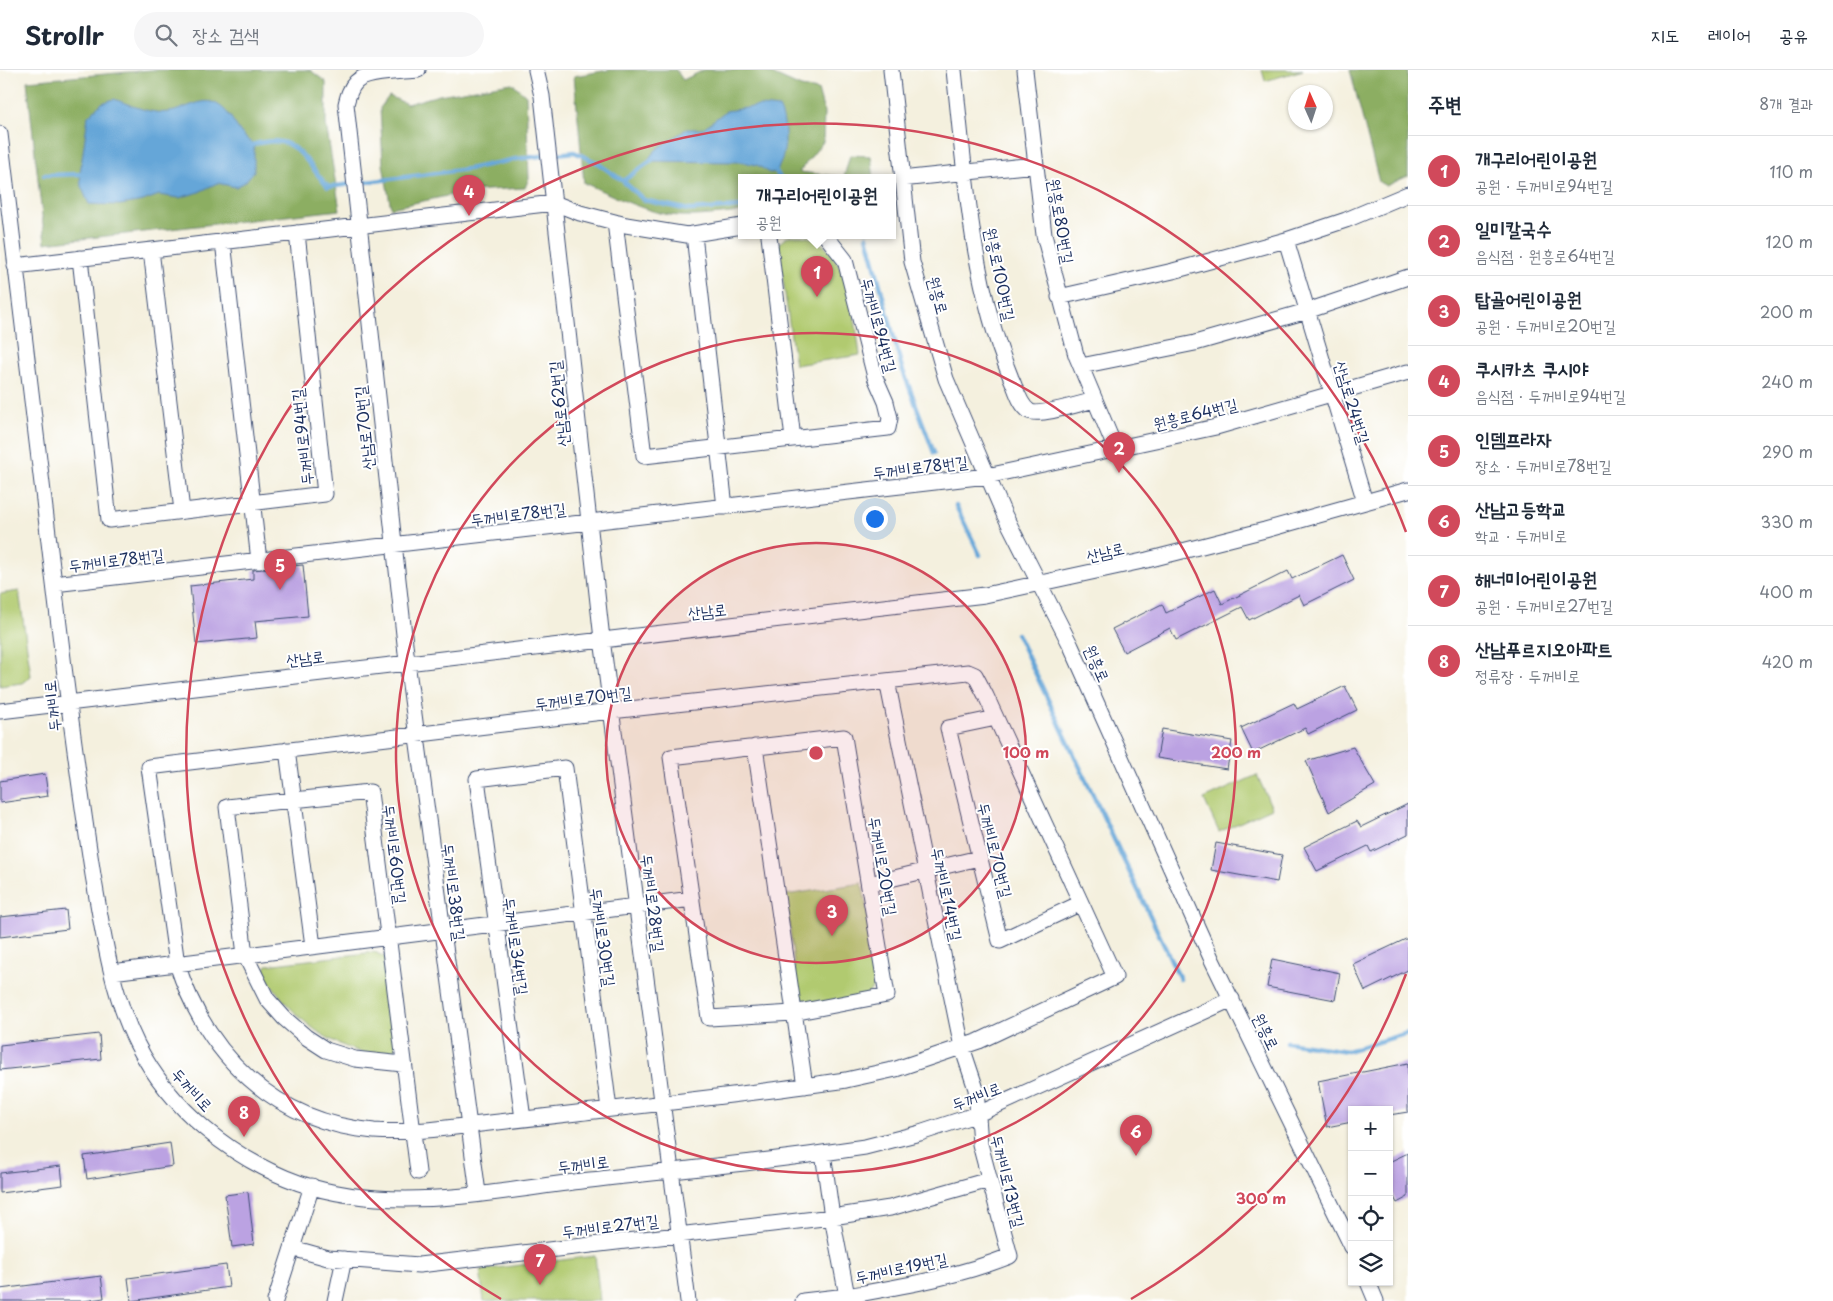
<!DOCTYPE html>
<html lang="ko">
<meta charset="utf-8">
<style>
body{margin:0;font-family:"Playpen Sans","Poor Story",sans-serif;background:#f6f6f7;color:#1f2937}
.controls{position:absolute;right:15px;bottom:15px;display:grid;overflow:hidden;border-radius:0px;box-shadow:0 1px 4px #0004}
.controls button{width:45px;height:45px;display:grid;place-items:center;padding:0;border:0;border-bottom:1px solid #e0e1e3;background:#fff;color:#1f2937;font:25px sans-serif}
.compass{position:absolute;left:1288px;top:15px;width:45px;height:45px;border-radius:50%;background:#fff;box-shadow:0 1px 4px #0004;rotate:357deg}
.you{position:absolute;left:874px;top:448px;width:18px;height:18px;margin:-12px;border:4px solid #fff;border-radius:50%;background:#1a73e8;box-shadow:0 0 0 8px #1a73e833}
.badge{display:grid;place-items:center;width:32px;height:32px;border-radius:50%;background:#d1495b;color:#fff;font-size:16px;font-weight:700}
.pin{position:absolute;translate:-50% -41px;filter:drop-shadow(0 1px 2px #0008)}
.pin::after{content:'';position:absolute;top:26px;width:18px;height:15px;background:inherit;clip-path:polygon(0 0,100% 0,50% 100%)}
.popup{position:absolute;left:738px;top:104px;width:158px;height:65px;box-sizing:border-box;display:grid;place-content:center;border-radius:0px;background:#fff;filter:drop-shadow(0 1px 4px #0005);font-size:16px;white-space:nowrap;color:#747a83}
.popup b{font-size:19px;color:#1f2937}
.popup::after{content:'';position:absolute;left:50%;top:100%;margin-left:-10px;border:10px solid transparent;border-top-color:#fff}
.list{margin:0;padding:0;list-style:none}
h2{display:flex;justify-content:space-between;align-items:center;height:65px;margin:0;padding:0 20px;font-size:21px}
h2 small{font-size:16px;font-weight:400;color:#747a83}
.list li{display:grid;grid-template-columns:32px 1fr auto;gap:15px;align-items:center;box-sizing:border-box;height:70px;padding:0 20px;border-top:1px solid #e0e1e3}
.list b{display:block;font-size:19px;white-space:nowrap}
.list p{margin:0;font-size:16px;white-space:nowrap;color:#747a83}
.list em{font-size:16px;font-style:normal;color:#747a83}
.icon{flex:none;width:28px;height:28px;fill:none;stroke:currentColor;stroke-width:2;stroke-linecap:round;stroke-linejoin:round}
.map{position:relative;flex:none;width:1408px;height:1231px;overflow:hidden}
header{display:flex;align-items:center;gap:30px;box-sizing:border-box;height:70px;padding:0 25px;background:#fff;border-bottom:1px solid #e0e1e3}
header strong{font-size:24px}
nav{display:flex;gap:28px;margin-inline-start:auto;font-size:18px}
.search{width:350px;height:45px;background:#f6f6f7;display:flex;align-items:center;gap:12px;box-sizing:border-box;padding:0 18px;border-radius:28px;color:#747a83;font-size:19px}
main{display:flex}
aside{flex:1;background:#fff}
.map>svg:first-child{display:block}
</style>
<header>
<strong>Strollr</strong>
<div class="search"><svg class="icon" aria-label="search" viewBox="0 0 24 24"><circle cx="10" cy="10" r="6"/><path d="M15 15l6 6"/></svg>장소 검색</div>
<nav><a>지도</a><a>레이어</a><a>공유</a></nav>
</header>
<main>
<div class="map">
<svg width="1408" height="1231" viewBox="0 0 1408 1231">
<rect width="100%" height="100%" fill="#fff"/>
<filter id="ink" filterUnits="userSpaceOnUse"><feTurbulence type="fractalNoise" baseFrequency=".02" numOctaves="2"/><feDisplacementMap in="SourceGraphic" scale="10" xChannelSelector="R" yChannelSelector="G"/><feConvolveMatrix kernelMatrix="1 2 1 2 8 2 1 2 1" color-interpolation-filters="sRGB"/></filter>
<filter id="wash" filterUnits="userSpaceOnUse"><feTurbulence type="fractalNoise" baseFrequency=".0096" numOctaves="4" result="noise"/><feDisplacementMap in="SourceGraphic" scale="20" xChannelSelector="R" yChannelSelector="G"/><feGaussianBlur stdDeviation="1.12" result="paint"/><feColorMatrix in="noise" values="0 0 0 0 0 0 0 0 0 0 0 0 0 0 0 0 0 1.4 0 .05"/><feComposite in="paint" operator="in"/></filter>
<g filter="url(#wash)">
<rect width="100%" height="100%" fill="#f4f0de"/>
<path fill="#b1ca6f" stroke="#667c66" d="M1262 0H1303L1265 11Z
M788 166C796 166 806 165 814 169 850 188 855 250 860 285L795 295 778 174Z
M19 521 31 606 22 613 0 616V524Z
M1257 705 1272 738 1219 762 1204 729Z
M862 813 880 908 867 925 809 938 797 920 786 825Z
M375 882 386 888 396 978C385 990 375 986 360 982 316 968 288 941 263 902L267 895Z
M595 1186 600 1231H484L480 1200Z"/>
<path fill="#8cae62" stroke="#546e60" d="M151 0H310L326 12V54L340 140 45 173 27 11Z
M609 0H676L683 10 704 0H763L801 17 818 20 824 42 823 72 799 102 844 107 850 85 871 86 874 108H742V142C717 144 689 149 664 144 636 138 610 124 584 113L574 6Z
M1350 0H1408V106L1386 116 1379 112Z
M512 13 526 25 529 108 525 118 470 121 391 138 383 95 380 38 389 26 407 34 439 25Z"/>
<path fill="#65a6d8" stroke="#406a9b" d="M114 29C131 35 152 45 170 42 184 40 201 27 215 33 235 43 234 63 254 74V101L245 112 236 117 217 113 199 122 179 128 159 125 143 131 120 135 89 134 81 116 80 104 88 46 102 33Z
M760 36 779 38C788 55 787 85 776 102L770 103 757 95 743 92 648 91C654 76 674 70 686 59H702L726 41Z"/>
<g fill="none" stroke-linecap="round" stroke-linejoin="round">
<path stroke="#65a6d8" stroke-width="4.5" d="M249 76C296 60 301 87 328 117L468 99 516 89 574 82 596 92 623 111 644 130 689 140 742 137
M773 96 780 108
M44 105 85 104
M623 111 652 90
M867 166 902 298 934 383
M956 436 980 485
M1017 564 1180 909
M1287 972 1347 981 1408 963"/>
</g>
<g id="blocks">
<path fill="#bba2e2" d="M1342 485 1354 510 1304 535 1299 525 1249 550 1242 537 1176 570 1170 558 1124 582 1112 559 1162 534 1166 543 1215 519 1222 534 1288 501 1292 509Z
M303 495 308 546 255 551 257 568 196 574 190 516 253 509V500Z
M1345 616 1357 640 1308 664 1305 658 1253 683 1241 658 1294 633 1297 639Z
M1162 659 1232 671 1227 699 1157 688Z
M1353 677 1375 715 1329 742 1306 691Z
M45 704 48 726 0 733V711Z
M1408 734V764L1371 782 1368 776 1317 801 1304 777 1357 751 1361 757Z
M1216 773 1282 785 1277 812 1211 800Z
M66 840 68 859 0 867V847Z
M1408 868V900L1365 921 1353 894Z
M1272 889 1340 903 1335 930 1267 917Z
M99 964 101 989 0 1000V975Z
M1408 993V1042L1389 1045V1040H1352V1052L1327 1057 1318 1011Z
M170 1073 173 1096 87 1109 84 1086Z
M1408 1083V1127L1397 1133 1389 1118V1092Z
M61 1096 63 1115 0 1123V1103Z
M248 1122 254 1174 232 1177 225 1125Z
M226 1195 229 1217 131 1231 128 1208Z
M101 1206 104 1228 83 1231H0V1219Z"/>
</g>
</g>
<g filter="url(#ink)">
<use href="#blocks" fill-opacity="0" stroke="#3c4c71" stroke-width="1"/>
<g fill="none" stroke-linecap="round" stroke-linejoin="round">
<g stroke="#3c4c71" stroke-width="17">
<path id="minor" d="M418 0C403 2 367 1 356 12 350 18 348 26 346 34L407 592 478 1123
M536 0 542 26 602 569 688 1231
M891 0 912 192 946 309 1004 444 1071 576 1212 890 1352 1177
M954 0C965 103 971 211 1011 308 1016 318 1019 334 1029 341 1038 347 1082 333 1095 330
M1025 0 1044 165 1076 285 1116 380
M0 64C21 242 43 419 64 597 73 667 82 735 93 805 103 862 111 922 137 974 170 1039 232 1089 299 1113 392 1145 495 1121 590 1110 668 1101 746 1094 823 1083L865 1077 920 1063 978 1044 1232 929
M901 109 1035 95
M615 152 644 386 888 358 890 348 886 332 875 307 845 190 826 166
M694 165 725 437
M769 166 793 369
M1286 170 1346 150 1408 124
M223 171 259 491
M151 180 182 441
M80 188 109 450 325 424 297 163
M15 196 554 133 580 143 626 155 687 165 742 156
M1059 227 1173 201 1286 170 1365 432
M1081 296 1195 273 1307 241 1408 207
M54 514 987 406 1216 357 1408 302
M968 602 975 605 986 626 1115 907 979 971 896 999 846 1010C757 1023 666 1033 577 1043 542 1047 507 1051 472 1055 440 1059 406 1063 374 1061 274 1052 207 986 177 894L149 697 611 641Z
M0 641 985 525 1147 490 1265 460 1408 420
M996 648 948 658 1000 871 1081 833
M844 667 887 925 793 943 709 948 671 687Z
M755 677 805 1016
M287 680 313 876
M869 814 979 788
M112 902 692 829
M403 994 355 989 326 980 306 967 284 948 267 929 245 885 227 737 370 722 418 1102
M523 1049 477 709 565 698 609 1039
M823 1083 832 1147 847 1226C903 1216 957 1207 1010 1186L980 1074 976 1019 962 977 887 611
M292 1178 328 1188 419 1195 832 1147 890 1138 989 1110
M1368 1212 1376 1231
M275 1231 312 1116
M335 1231 344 1189
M803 1231 847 1226"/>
</g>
<use href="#minor" stroke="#fff" stroke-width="15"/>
</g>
</g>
<circle cx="816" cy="683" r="210" fill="#d1495b" fill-opacity=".12"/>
<g fill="none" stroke="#d1495b" stroke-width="2.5">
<circle cx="816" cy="683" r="210"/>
<circle cx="816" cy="683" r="420"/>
<path d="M1406 904A630 630 0 0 1 1131 1229M501 1229A630 630 0 1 1 1406 462"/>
</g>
<g text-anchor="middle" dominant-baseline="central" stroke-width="4" stroke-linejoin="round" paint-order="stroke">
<g font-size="16" fill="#1b2f5e" stroke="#fff">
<text transform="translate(1062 151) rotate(80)">원흥로80번길</text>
<text transform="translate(1001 204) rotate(78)">원흥로100번길</text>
<text transform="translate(939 225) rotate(75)">원흥로</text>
<text transform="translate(880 255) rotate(75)">두꺼비로94번길</text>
<text transform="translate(1353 332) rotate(73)">산남로24번길</text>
<text transform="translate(558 334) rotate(-96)">산남로62번길</text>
<text transform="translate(1195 343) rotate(-14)">원흥로64번길</text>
<text transform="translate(363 358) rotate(-96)">산남로70번길</text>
<text transform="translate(301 367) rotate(-96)">두꺼비로94번길</text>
<text transform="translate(920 396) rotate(-7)">두꺼비로78번길</text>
<text transform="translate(518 443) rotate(-7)">두꺼비로78번길</text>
<text transform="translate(1105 481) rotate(-13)">산남로</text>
<text transform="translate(116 489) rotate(-7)">두꺼비로78번길</text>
<text transform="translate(707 540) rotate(-6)">산남로</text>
<text transform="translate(305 587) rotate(-7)">산남로</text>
<text transform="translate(1098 593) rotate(66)">원흥로</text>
<text transform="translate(583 627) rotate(-7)">두꺼비로70번길</text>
<text transform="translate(51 636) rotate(-96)">두꺼비로</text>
<text transform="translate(996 780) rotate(76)">두꺼비로70번길</text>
<text transform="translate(396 784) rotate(83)">두꺼비로60번길</text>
<text transform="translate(884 796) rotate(80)">두꺼비로20번길</text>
<text transform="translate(455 822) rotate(83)">두꺼비로38번길</text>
<text transform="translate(948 824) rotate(78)">두꺼비로14번길</text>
<text transform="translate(654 833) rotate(83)">두꺼비로28번길</text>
<text transform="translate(604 867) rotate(82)">두꺼비로30번길</text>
<text transform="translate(517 876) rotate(82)">두꺼비로34번길</text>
<text transform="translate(1267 961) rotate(64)">원흥로</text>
<text transform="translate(193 1019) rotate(48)">두꺼비로</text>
<text transform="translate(976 1025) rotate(-21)">두꺼비로</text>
<text transform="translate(583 1093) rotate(-7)">두꺼비로</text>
<text transform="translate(1009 1111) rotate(76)">두꺼비로13번길</text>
<text transform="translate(610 1155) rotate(-7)">두꺼비로27번길</text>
<text transform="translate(901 1197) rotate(-12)">두꺼비로19번길</text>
</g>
</g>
<circle cx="816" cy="683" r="8" fill="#d1495b" stroke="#fff" stroke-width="2.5"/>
<g font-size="15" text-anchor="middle" font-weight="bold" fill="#d1495b" stroke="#fff" stroke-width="4" stroke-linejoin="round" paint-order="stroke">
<text x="1026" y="688">100 m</text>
<text x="1236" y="688">200 m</text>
<text x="1261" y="1134">300 m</text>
</g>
</svg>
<div class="controls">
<button>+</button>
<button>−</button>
<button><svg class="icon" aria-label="locate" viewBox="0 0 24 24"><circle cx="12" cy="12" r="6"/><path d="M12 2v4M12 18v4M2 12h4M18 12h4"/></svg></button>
<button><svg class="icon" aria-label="layers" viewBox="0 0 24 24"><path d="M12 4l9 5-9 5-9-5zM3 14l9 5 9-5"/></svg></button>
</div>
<svg class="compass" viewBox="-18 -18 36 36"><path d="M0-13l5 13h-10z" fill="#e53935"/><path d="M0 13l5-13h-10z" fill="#747a83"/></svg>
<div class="you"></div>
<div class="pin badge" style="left:817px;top:227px">1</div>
<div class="popup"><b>개구리어린이공원</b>공원</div>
<div class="pin badge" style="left:1119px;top:403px">2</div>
<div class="pin badge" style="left:832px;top:866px">3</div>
<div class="pin badge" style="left:469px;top:146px">4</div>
<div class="pin badge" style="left:280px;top:520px">5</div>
<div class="pin badge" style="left:1136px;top:1086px">6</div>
<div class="pin badge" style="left:540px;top:1215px">7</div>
<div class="pin badge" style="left:244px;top:1067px">8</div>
</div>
<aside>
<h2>주변<small>8개 결과</small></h2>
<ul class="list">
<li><span class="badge">1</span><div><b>개구리어린이공원</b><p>공원 · 두꺼비로94번길</p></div><em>110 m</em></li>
<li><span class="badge">2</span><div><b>일미칼국수</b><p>음식점 · 원흥로64번길</p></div><em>120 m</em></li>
<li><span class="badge">3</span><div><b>탑골어린이공원</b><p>공원 · 두꺼비로20번길</p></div><em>200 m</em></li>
<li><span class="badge">4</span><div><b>쿠시카츠 쿠시야</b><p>음식점 · 두꺼비로94번길</p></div><em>240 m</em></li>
<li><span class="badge">5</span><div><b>인뎀프라자</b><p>장소 · 두꺼비로78번길</p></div><em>290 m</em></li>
<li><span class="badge">6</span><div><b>산남고등학교</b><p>학교 · 두꺼비로</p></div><em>330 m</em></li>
<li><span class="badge">7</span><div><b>해너미어린이공원</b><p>공원 · 두꺼비로27번길</p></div><em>400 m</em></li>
<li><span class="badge">8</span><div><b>산남푸르지오아파트</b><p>정류장 · 두꺼비로</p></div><em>420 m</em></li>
</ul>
</aside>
</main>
